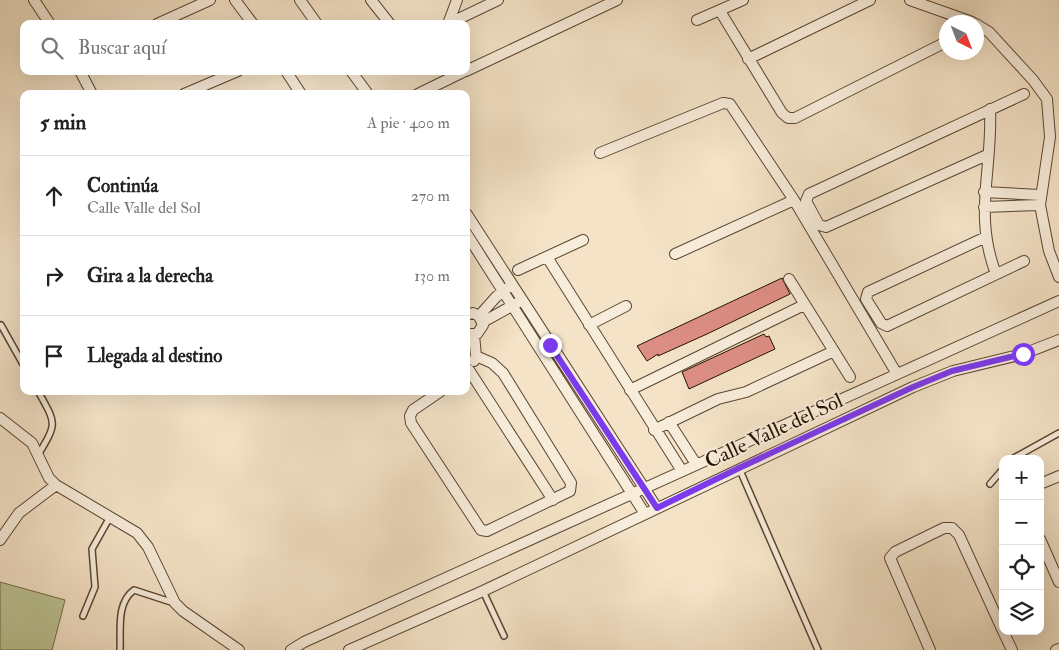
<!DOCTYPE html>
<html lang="es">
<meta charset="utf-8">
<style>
body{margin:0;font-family:"IM FELL Double Pica",serif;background:#f6f6f6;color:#222}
.controls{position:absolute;right:15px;bottom:15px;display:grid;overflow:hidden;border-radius:10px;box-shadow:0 5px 20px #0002}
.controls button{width:45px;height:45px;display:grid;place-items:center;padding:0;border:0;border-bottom:1px solid #e0e0e0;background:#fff;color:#222;font:25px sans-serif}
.compass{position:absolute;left:939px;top:15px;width:45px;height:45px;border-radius:50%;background:#fff;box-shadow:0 5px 20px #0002;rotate:138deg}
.stop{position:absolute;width:15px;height:15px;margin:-11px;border:4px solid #7c3aed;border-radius:50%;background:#fff}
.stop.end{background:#7c3aed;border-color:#fff;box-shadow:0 1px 5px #0008}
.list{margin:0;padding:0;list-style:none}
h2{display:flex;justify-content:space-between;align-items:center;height:65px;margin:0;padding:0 20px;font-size:21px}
h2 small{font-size:16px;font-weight:400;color:#767676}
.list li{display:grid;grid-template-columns:32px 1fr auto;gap:15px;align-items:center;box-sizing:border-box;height:80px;padding:0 20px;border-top:1px solid #e0e0e0}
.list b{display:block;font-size:19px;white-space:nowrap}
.list p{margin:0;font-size:16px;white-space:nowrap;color:#767676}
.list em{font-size:16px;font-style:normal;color:#767676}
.icon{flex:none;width:28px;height:28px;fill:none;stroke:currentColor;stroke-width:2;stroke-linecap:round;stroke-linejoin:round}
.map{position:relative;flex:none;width:1059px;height:650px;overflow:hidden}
.search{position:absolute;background:#fff;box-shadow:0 5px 20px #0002;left:20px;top:20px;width:450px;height:55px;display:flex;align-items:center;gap:12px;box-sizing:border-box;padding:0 18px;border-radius:10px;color:#767676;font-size:19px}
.panel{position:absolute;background:#fff;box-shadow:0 5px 20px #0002;left:20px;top:90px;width:450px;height:305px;border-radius:10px}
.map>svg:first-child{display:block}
</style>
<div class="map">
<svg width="1059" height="650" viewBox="0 0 1059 650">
<rect width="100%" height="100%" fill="#f4e3c7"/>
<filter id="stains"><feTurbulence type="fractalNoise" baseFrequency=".004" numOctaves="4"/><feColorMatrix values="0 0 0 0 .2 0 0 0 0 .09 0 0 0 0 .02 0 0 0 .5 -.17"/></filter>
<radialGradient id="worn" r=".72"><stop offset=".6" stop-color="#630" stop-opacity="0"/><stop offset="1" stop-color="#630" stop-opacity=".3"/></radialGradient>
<path fill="#bcc394" stroke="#716a4a" d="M0 582 65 600 52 650H0Z"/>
<path fill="#dd8e84" stroke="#261000" d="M782 278 790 294 707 334 658 356V354L647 361 637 346Z
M764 334 766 337 769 336 775 349 689 389 682 372Z"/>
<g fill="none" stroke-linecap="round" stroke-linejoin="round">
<g stroke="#5a4532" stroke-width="8">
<path id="service" d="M1 325 24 366
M38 455C58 422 56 424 38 391
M1012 459 1059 433
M739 468 818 650
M990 484 1003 469
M483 591 504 636
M83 616 95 587 92 549 110 517
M120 650C121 630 116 603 134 590L174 603"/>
</g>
<g stroke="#5a4532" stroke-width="12">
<path id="minor" d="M34 0 50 24
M235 0 253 24
M300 0 317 24
M371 0 390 24
M910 0 972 22
M720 11 782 113 788 118H795L946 42
M697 20 743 0
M450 23 498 0
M157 24 210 0
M448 24 457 0
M976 24 989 32 1033 80 1047 99 1050 137 1040 205 1049 251 1059 277
M748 59 870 0
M80 71 92 94
M286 71 301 94
M351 71 368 94
M466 71 617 0
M184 94 238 71
M418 94 465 71
M990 109C993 169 973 214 996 274
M600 153 723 103 730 104 794 200 897 374
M987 155 826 227 819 225 806 201 809 194 1024 94
M984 192 1040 195
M984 207 1040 205
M466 213 657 508
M466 233 645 514
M986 237 868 292 866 299 881 323 887 326 1024 261
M675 254 794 200
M547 257 682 471
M518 270 583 240
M789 279 850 377
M466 315 473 313 479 316 483 325 477 334H466
M479 316 496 297 509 287
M483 322 517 303
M589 325 626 306
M474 361 476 356 474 335
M469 370 553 500
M630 390 804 305
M441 391 413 410 410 416 411 423 481 530 487 531 570 491 571 483 503 373 492 363 476 356
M0 418 32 443 49 478 56 485 137 533 148 547 175 603 183 611 239 650
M669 422 696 464
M654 430 718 399 746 392 834 351
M1040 484 1059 476
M1040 539 1059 582
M0 540 19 513 56 485
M1003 631 1012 650
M291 650 304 642 1059 301
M349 650 483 591 913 387 953 371 1023 354 1059 340
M930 650 890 558 895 552 944 528H952L959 535 1003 631
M1056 650 1059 649"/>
</g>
<use href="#service" stroke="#f8eddb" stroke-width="5"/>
<use href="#minor" stroke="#f8eddb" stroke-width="10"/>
</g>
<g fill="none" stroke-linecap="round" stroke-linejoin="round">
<path stroke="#7c3aed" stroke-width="6" d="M550 345 657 508 739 468 913 387 952 371 1023 354"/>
</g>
<g text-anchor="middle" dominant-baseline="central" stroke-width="4" stroke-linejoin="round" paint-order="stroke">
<g font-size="21" fill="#261000" stroke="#f8eddb">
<text transform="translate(774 431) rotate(-25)">Calle Valle del Sol</text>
</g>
</g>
<rect width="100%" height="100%" filter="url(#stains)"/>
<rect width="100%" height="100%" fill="url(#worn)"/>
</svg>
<div class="controls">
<button>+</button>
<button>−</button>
<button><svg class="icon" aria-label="locate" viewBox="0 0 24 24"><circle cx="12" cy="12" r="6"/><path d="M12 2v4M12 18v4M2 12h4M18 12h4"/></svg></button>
<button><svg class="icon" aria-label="layers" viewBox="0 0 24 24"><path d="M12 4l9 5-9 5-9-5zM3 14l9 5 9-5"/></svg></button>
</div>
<svg class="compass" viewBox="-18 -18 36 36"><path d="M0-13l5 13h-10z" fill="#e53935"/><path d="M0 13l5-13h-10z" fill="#767676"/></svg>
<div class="stop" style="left:1023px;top:354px"></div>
<div class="stop end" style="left:550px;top:345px"></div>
<div class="search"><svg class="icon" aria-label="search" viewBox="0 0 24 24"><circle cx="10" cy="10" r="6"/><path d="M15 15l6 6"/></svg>Buscar aquí</div>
<section class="panel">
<h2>5 min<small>A pie · 400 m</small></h2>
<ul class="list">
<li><svg class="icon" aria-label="ahead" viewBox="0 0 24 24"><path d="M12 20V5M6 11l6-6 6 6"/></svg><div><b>Continúa</b><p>Calle Valle del Sol</p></div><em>270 m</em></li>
<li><svg class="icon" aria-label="right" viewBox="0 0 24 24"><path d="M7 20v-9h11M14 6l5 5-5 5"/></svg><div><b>Gira a la derecha</b></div><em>130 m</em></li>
<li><svg class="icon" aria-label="arrive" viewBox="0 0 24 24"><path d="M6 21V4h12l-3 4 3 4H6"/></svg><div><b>Llegada al destino</b></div></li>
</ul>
</section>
</div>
